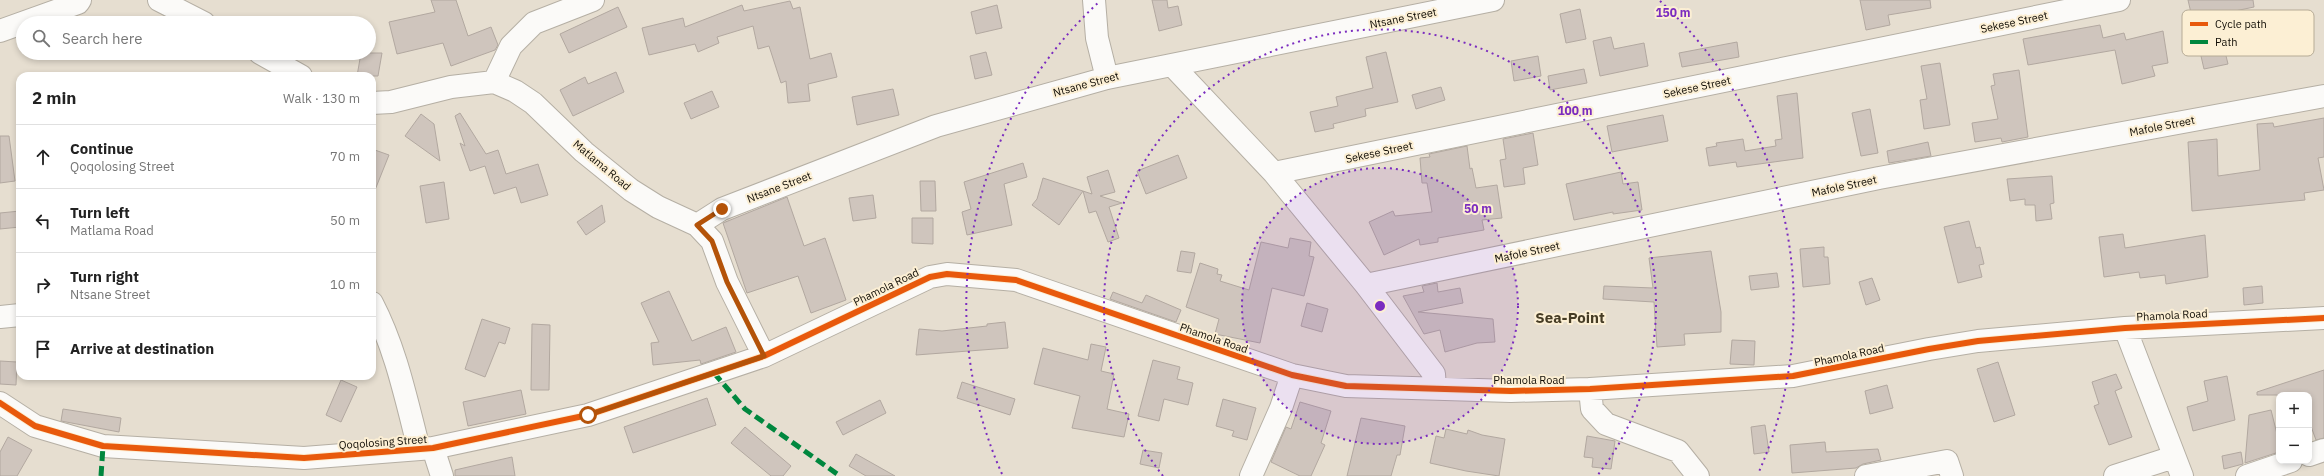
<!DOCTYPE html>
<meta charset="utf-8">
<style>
body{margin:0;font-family:"IBM Plex Sans",sans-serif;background:#f2f2f2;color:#222}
.controls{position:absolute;right:12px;bottom:12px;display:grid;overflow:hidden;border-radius:8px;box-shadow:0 2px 6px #0003}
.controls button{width:36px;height:36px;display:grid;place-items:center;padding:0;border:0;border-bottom:1px solid #e0e0e0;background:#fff;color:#222;font:20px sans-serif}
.stop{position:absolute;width:12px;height:12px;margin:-9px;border:3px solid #b45309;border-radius:50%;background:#fff}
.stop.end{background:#b45309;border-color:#fff;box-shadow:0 1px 4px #0008}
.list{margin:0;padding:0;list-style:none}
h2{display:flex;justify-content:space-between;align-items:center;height:52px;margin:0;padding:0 16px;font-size:17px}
h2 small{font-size:13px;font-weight:400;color:#767676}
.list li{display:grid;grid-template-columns:26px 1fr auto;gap:12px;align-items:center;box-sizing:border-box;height:64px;padding:0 16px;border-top:1px solid #e0e0e0}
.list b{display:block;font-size:15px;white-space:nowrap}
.list p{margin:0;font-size:13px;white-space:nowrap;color:#767676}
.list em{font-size:13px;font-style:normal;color:#767676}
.icon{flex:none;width:22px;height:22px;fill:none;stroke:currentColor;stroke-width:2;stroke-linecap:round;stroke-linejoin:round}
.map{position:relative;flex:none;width:2324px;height:476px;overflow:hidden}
.search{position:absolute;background:#fff;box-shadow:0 2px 6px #0003;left:16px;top:16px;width:360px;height:44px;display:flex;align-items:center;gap:10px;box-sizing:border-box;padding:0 14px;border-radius:22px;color:#767676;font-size:15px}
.panel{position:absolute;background:#fff;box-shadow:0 2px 6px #0003;left:16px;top:72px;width:360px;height:308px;border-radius:12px}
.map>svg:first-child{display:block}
</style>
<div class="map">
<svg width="2324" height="476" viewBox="0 0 2324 476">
<rect width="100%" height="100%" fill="#e6ded0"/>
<path fill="#cfc5bd" stroke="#b2a8a0" d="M431 0H456L468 36 491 27 498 45 495 50 451 66 443 43 397 54 389 22 435 12Z
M1152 0H1167L1168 8 1178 6 1182 25 1159 31Z
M1860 0H1930L1931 8 1888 15 1890 25 1866 30Z
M2188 0H2253L2254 7 2216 15 2228 64 2204 69Z
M790 1 793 9 800 7 810 59 831 53 837 77 808 84 810 101 788 103 786 81 781 83 769 46 758 49 753 26 717 37 719 43 698 52 695 44 649 55 642 28 683 18 685 27 742 5 744 11Z
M997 5 1002 28 976 34 971 12Z
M618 7 627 27 569 53 560 34Z
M1580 9 1586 39 1566 43 1560 14Z
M2100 25 2103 38 2124 33 2126 40 2163 31 2168 63 2152 66 2155 76 2122 84 2115 50 2028 65 2023 39Z
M1611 37 1614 49 1644 43 1648 66 1600 76 1593 41Z
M1737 42 1739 57 1682 67 1679 53Z
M986 52 992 75 975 79 970 56Z
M1386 52 1398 102 1365 109 1366 116 1333 124 1334 128 1315 132 1310 112 1338 106 1336 97 1373 88 1366 57Z
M361 53H382L378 76H357Z
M1538 56 1541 76 1514 81 1511 61Z
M1940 63 1950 125 1924 129 1920 100 1927 99 1921 66Z
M1584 69 1587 83 1550 90 1548 76Z
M2019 70 2028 137 2002 142 2001 138 1975 142 1972 123 1998 119 1991 86 1995 85 1993 74Z
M616 72 624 92 573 116 560 90 585 77 588 84Z
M1441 87 1445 100 1416 109 1412 95Z
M893 89 899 115 857 125 852 97Z
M712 91 719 107 691 119 684 103Z
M1797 93 1803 158 1737 167 1736 162 1709 166 1706 148 1717 146 1716 143 1743 139 1745 151 1776 146 1775 140 1782 139 1777 96Z
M1870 109 1878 153 1861 156 1852 113Z
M460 113 486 154 498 150 506 174 538 164 548 195 521 203 516 187 494 194 485 166 470 171 460 143 465 146 455 116Z
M421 114 434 124 440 161 405 136Z
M1663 115 1668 141 1612 152 1607 126Z
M2324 118V157L2318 158 2324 190 2304 193 2305 200 2192 211 2188 142 2217 139 2218 176 2260 170 2257 124 2273 123 2274 127Z
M1533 133 1538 165 1523 168 1525 184 1504 187 1500 160 1506 159 1503 139Z
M0 136H9L15 181 0 183Z
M1928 142 1931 156 1889 163 1887 151Z
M1467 146 1470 169 1472 168 1476 188 1497 185 1502 218 1482 220 1484 230 1438 238V242L1420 245 1419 239 1384 255 1369 222 1393 211 1395 216 1432 212 1427 183H1422L1420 158 1430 157 1429 154Z
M372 149 389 155 373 195H372Z
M1178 155 1187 178 1146 194 1137 171Z
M1023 163 1027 177 1004 184 1012 225 967 235 962 212 971 209 964 182Z
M1108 170 1115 192 1100 196 1122 203 1109 207 1119 238 1108 242 1096 211 1089 213 1083 191 1059 225 1032 205 1037 199 1043 178 1092 194 1087 177Z
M1621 172 1623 184 1638 182 1642 210 1613 214V212L1574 220 1566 184Z
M2052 176 2054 203 2050 204 2052 219 2036 221 2035 205H2025V199L2010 201 2007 179Z
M920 181H935L936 211H921Z
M444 182 449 219 426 223 420 186Z
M873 195 876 218 853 221 849 198Z
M787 197 804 246 825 238 846 300 811 313 798 276 747 293 723 223Z
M602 205 605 222 586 235 577 222Z
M20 211V227L0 229V213Z
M912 218H933V244L912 243Z
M1969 221 1976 248 1980 247 1984 264 1979 265 1982 277 1958 283 1944 227Z
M2123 234 2125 248 2205 235 2208 277 2166 284 2165 275 2140 278 2139 272 2104 277 2099 237Z
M1290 238 1311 242 1309 256 1314 257 1304 296 1272 288 1260 343 1215 334 1219 319 1186 307 1200 263 1218 269 1217 274 1222 275 1220 281 1249 290 1261 242 1288 248Z
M1824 247V257H1828L1830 284 1803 287 1800 249Z
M1181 251 1195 253 1191 273 1177 271Z
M1711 251 1721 312V332L1684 334 1685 345 1657 347 1654 302 1603 299 1604 286 1653 288 1649 258Z
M1777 273 1779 287 1751 290 1749 276Z
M1872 278 1880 300 1866 305 1859 282Z
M1437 283 1438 292 1460 288 1463 303 1418 312 1493 319 1495 342 1477 343 1445 352 1440 330 1424 334 1403 296 1424 292 1422 286Z
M2262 286 2263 303 2244 305 2243 288Z
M669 291 692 341 726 327 736 352 701 364 700 360 653 365 651 343 659 342 641 303Z
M1113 292 1142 303 1146 295 1181 310 1176 322 1110 299Z
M1307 303 1328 309 1322 332 1301 326Z
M482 319 510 328 505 344 499 342 485 377 465 369Z
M1005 322 1008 348 916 355 919 329 942 331 987 326V324Z
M532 324 550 325 549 390H531Z
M1732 340 1755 341 1754 365 1730 364Z
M1091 344 1106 347 1101 371 1114 374 1107 409 1129 414 1124 437 1072 428 1080 396 1034 384 1043 348 1088 360Z
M1153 360 1180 367 1177 379 1193 383 1188 405 1164 399 1159 421 1138 416Z
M0 361 17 362 16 385 0 384Z
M1998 362 2015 415 1994 422 1977 369Z
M2324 370V438L2316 440 2309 421V395H2257V392Z
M2116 374 2122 388 2115 391 2132 437 2109 445 2094 406 2099 404 2092 382Z
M2227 376 2235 420 2193 431 2187 407 2208 401 2204 381Z
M341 380 357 387 341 422 326 415Z
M962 382 1015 399 1010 415 957 398Z
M1887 385 1893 408 1870 414 1865 391Z
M521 390 526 414 468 426 463 402Z
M707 398 716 425 633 453 624 427Z
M1223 399 1256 408 1247 440 1232 436 1234 431 1216 426Z
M880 400 886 413 843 435 836 422Z
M1300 402 1331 411 1321 443 1325 445 1311 476H1300L1271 462 1286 427 1291 429Z
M63 409 121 418 119 432 61 421Z
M2271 410 2279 442V452L2245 463 2249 415Z
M1361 418 1405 426 1400 455H1397L1391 476H1347Z
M1765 425 1769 452 1754 454 1751 427Z
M745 427 791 466 783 476H771L731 443Z
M1446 429 1467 434 1468 430 1482 435 1505 439 1499 476 1466 471 1430 463 1436 436 1444 438Z
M1587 436 1615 441 1611 469 1592 467 1593 458 1584 457Z
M8 437 32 450 17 476H0V452Z
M1825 442 1826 452 1878 449 1881 460 1863 464 1856 468 1792 473 1790 445Z
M1143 450 1162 453 1159 468 1140 464Z
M2241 452 2243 464 2224 469 2222 456Z
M856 454 895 476H866L849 466Z
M512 457 515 476H455V470Z"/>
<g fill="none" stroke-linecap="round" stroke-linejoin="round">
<g stroke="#b5afa4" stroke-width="24">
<path id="minor" d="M159 0 204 23
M1094 0 1097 38 1107 78
M0 31 78 3 80 0
M260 53 301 76
M1172 65 1274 173 1366 285 1434 374 1435 388
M494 82 511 46 534 23 593 0
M372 103 391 102 451 87 494 82 515 91 533 103 584 152 631 190 658 207 697 225 712 241 727 282 764 356
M1274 173 2119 0
M697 225 722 209 936 126 1107 78 1493 0
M1366 285 1879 178 2324 96
M372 303C396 349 406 399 419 449
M0 317 20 315
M2125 328 2182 476
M1590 389 1592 409 1606 424 1678 451 1698 476
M0 403 35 426 103 446 304 458 433 448 588 415 764 356 930 277 947 274 1016 280 1292 375 1346 386 1511 391 1590 389 1793 376 1929 349 1978 341 2125 328 2324 318
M433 448 442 476
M2309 455 2324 450
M1251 476 1281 408 1292 375
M1866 476 1947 461 1952 476
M2115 476 2174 457
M2247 476 2291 461"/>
</g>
<use href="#minor" stroke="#fbfaf8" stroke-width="22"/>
<path stroke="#00873e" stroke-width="5" stroke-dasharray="10 5" stroke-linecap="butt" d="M714 373 745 409 840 476
M101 476 103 446"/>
<g stroke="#fcefd4" stroke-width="8">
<path id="cycleway" d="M0 403 35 426 103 446 304 458 433 448 588 415 764 356 930 277 947 274 1016 280 1292 375 1346 386 1511 391 1590 389 1793 376 1929 349 1978 341 2125 328 2324 318"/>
</g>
<use href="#cycleway" stroke="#e8590c" stroke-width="6"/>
</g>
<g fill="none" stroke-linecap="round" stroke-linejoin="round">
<path stroke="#b45309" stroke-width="5" d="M588 415 764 356 727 282 712 241 697 225 722 209"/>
</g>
<circle cx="1380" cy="306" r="138" fill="#7b2cbf" fill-opacity=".12"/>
<g fill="none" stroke="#7b2cbf" stroke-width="2" stroke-dasharray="2 4">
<circle cx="1380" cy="306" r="138"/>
<path d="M1163 476A276 276 0 1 1 1597 476"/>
<path d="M1002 474A414 414 0 0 1 1100 1M1660 1A414 414 0 0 1 1758 474"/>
</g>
<g text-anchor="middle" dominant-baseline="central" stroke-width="4" stroke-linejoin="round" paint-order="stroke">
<g font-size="11" fill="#110d05" stroke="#fcefd4">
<text transform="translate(1403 18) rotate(-11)">Ntsane Street</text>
<text transform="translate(2014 22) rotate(-12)">Sekese Street</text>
<text transform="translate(1086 84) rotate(-15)">Ntsane Street</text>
<text transform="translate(1697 87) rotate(-12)">Sekese Street</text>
<text transform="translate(2162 126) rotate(-11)">Mafole Street</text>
<text transform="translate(1379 152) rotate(-12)">Sekese Street</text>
<text transform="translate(602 165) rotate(40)">Matlama Road</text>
<text transform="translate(1844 186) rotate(-12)">Mafole Street</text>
<text transform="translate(779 187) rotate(-21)">Ntsane Street</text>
<text transform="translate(1527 252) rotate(-12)">Mafole Street</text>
<text transform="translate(886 287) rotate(-26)">Phamola Road</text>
<text transform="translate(2172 315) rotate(-3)">Phamola Road</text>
<text transform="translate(1214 338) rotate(19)">Phamola Road</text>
<text transform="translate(1849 355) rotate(-12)">Phamola Road</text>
<text x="1529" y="380">Phamola Road</text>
<text transform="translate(383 442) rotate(-4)">Qoqolosing Street</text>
</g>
<g font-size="15" font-weight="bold" fill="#463c25" stroke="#fcefd4">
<text x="1570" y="317">Sea-Point</text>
</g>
</g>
<rect x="2182" y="10" width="132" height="46" rx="6" fill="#fcefd4" stroke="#b6ab96" stroke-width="1"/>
<rect x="2190" y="22" width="18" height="4" fill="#e8590c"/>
<rect x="2190" y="40" width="18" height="4" fill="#00873e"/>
<g font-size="11" fill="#110d05">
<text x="2215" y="28">Cycle path</text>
<text x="2215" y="46">Path</text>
</g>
<circle cx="1380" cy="306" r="6" fill="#7b2cbf" stroke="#fcefd4" stroke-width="2"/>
<g font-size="12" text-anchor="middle" font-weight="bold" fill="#7b2cbf" stroke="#fcefd4" stroke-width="4" stroke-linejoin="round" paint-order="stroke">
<text x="1673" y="17">150 m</text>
<text x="1575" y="115">100 m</text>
<text x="1478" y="213">50 m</text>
</g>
</svg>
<div class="controls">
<button>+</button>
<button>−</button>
</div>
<div class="stop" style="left:588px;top:415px"></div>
<div class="stop end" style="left:722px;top:209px"></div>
<div class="search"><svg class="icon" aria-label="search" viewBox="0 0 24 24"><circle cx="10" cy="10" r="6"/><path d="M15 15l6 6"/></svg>Search here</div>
<section class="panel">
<h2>2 min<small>Walk · 130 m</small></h2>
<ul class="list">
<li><svg class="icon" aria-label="ahead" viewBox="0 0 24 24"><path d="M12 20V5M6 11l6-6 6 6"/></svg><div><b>Continue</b><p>Qoqolosing Street</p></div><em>70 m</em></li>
<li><svg class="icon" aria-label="left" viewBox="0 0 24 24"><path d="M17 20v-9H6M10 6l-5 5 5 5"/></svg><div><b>Turn left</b><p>Matlama Road</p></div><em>50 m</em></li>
<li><svg class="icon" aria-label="right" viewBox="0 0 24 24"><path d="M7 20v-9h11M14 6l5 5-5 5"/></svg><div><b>Turn right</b><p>Ntsane Street</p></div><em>10 m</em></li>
<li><svg class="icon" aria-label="arrive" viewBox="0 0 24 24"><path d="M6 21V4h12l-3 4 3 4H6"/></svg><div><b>Arrive at destination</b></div></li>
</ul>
</section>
</div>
